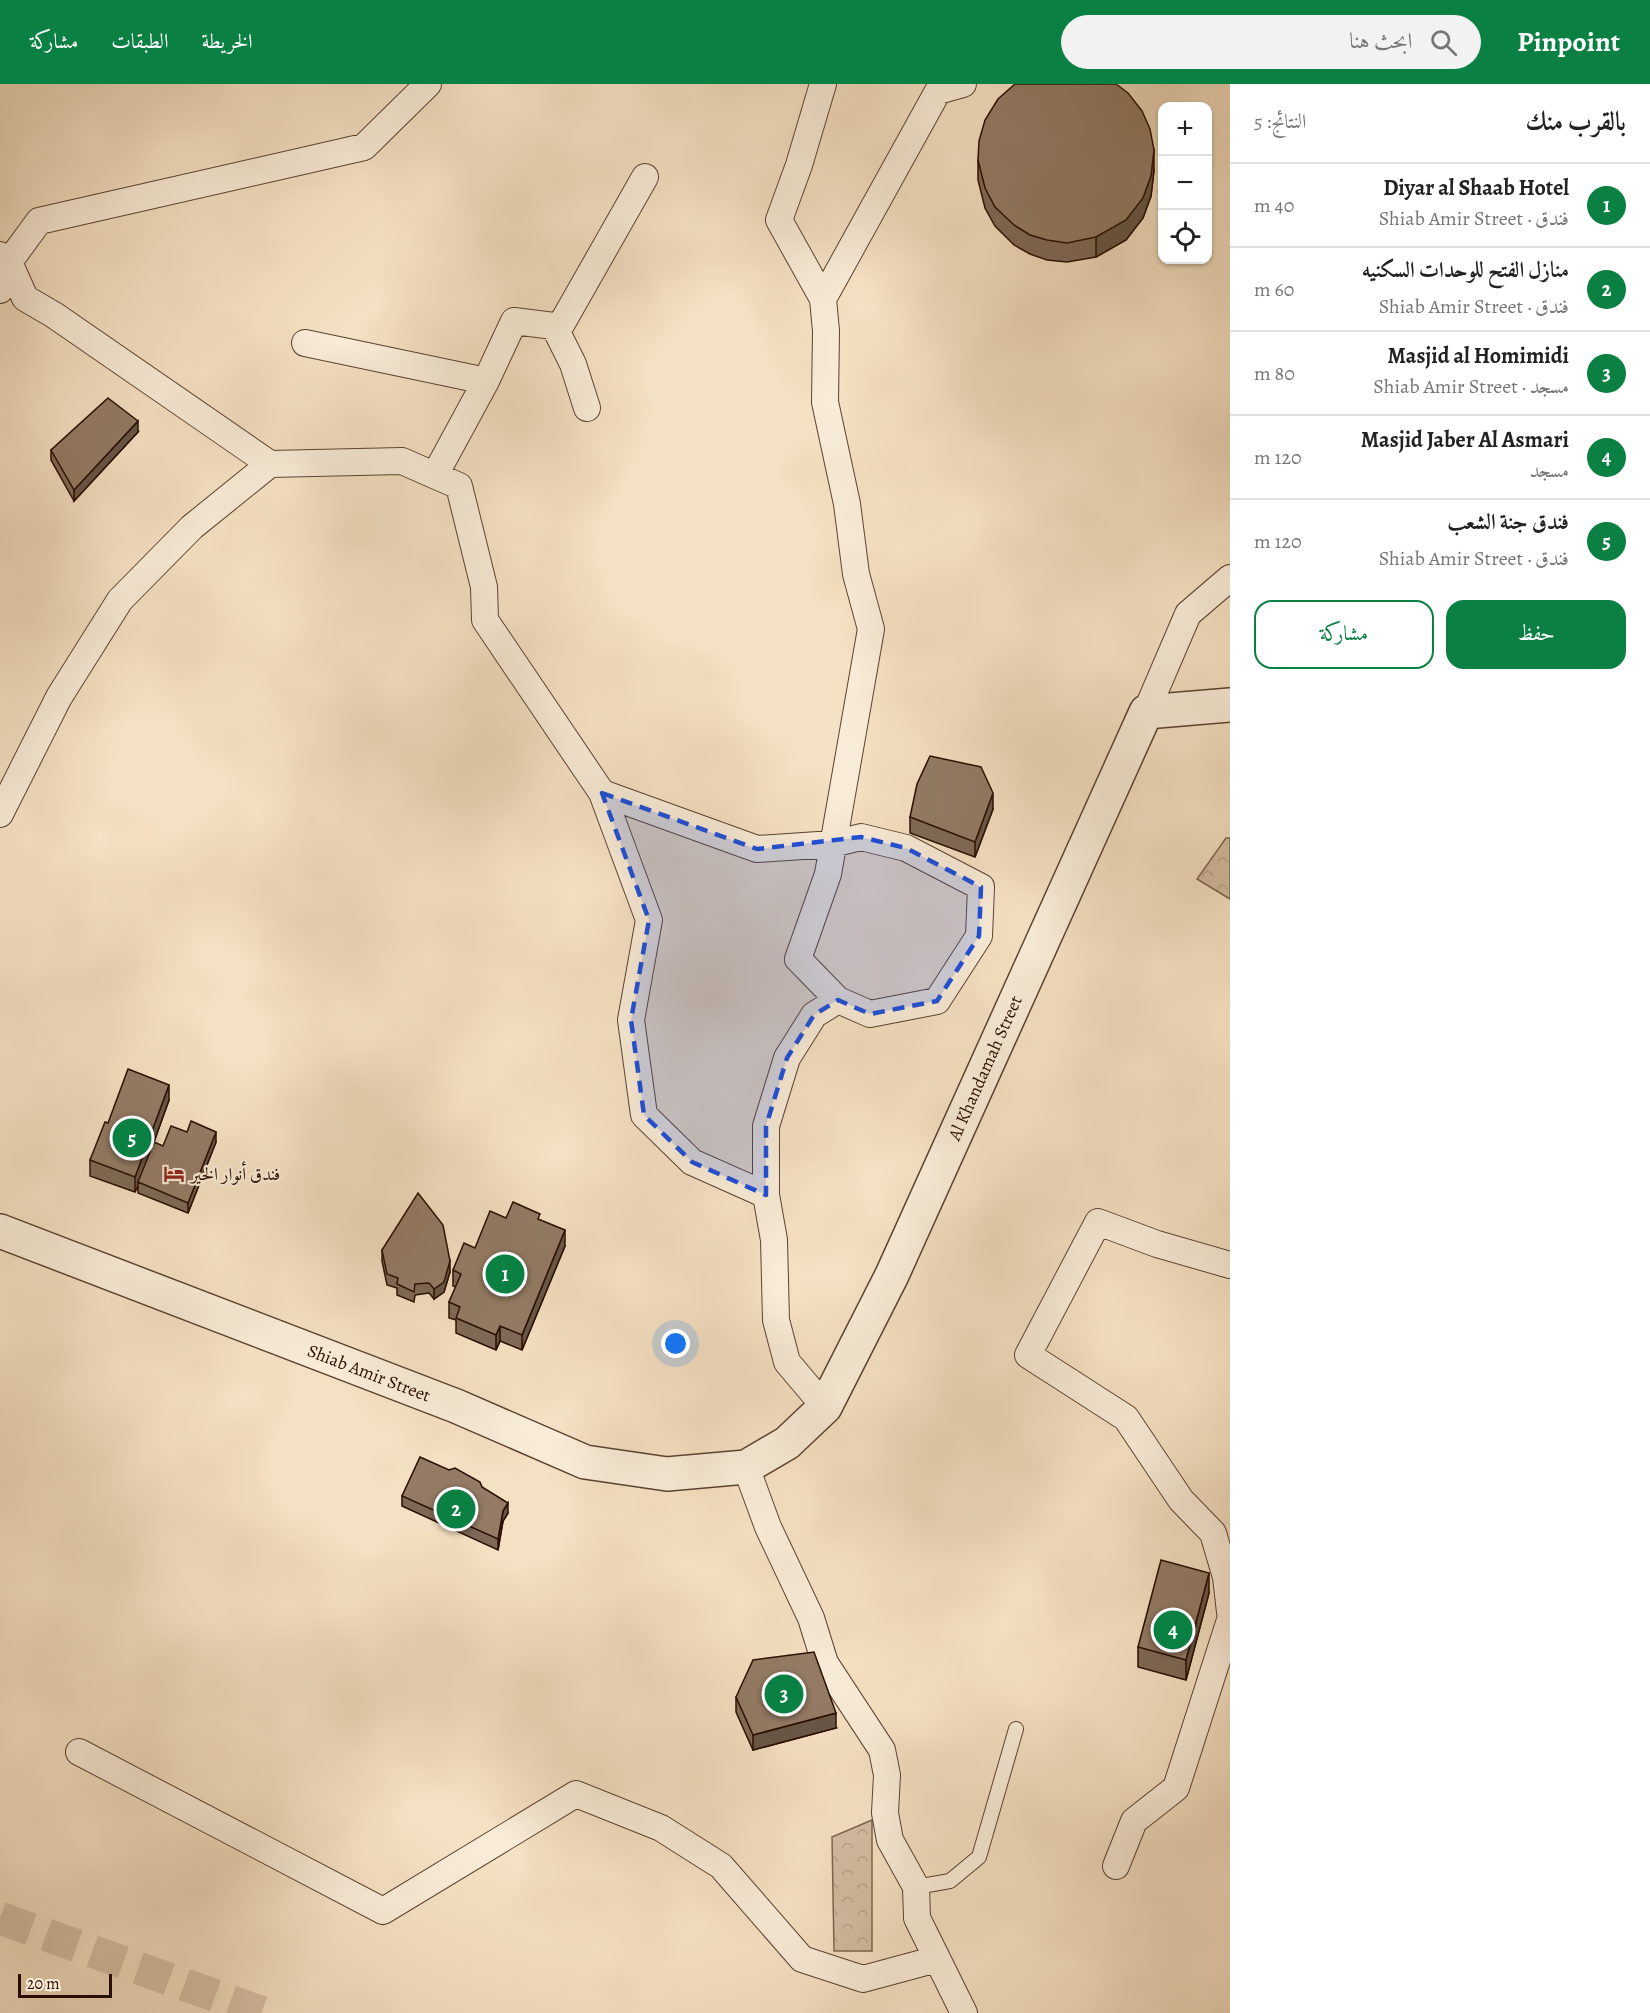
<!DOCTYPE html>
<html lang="ar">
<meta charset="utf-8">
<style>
body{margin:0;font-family:Alegreya,Amiri,serif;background:#f2f2f2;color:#222;direction:rtl}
.controls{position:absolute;right:18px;top:18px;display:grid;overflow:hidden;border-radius:12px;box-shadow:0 2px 4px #0004}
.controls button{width:54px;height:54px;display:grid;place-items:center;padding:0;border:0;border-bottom:2px solid #e0e0e0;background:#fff;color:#222;font:30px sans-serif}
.scale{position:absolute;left:18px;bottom:15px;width:94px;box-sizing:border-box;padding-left:6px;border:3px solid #2a0e00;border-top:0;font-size:16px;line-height:21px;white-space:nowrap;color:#2a0e00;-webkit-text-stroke:4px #f8ebd7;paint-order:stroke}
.you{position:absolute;left:676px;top:1260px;width:21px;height:21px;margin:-15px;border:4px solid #fff;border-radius:50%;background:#1a73e8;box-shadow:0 0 0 9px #1a73e833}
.badge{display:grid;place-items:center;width:39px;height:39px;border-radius:50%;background:#0b8043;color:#fff;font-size:20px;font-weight:700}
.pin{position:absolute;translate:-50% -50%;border:3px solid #fff;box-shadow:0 2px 6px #0006}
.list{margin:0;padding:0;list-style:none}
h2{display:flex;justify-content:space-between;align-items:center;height:78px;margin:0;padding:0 24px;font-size:26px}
h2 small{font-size:20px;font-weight:400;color:#767676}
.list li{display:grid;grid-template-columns:39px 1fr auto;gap:18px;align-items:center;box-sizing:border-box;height:84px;padding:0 24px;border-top:2px solid #e0e0e0}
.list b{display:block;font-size:22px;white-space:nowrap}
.list p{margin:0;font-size:20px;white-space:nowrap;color:#767676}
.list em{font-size:20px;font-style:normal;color:#767676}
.actions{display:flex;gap:12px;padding:18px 24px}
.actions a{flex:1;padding:14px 0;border:2px solid #0b8043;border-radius:18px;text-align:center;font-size:21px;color:#0b8043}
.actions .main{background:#0b8043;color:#fff}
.icon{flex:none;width:33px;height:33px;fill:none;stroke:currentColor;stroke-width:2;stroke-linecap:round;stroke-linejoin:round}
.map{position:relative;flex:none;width:1230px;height:1929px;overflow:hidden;direction:ltr}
header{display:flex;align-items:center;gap:36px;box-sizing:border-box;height:84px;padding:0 30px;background:#0b8043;color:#fff}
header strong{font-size:28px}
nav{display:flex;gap:33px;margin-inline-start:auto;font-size:21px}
.search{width:420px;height:54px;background:#f2f2f2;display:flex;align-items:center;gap:15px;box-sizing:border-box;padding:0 21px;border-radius:33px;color:#767676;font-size:22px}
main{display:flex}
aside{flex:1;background:#fff}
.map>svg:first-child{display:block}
</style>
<header>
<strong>Pinpoint</strong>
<div class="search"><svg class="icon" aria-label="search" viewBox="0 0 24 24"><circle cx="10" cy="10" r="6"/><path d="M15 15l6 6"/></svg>ابحث هنا</div>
<nav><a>الخريطة</a><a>الطبقات</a><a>مشاركة</a></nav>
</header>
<main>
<aside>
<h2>بالقرب منك<small>النتائج: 5</small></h2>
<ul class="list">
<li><span class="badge">1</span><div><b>Diyar al Shaab Hotel</b><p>فندق · Shiab Amir Street</p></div><em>40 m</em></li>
<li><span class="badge">2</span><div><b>منازل الفتح للوحدات السكنيه</b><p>فندق · Shiab Amir Street</p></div><em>60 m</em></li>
<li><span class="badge">3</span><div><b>Masjid al Homimidi</b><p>مسجد · Shiab Amir Street</p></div><em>80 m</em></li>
<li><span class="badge">4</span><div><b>Masjid Jaber Al Asmari</b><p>مسجد</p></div><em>120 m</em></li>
<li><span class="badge">5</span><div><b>فندق جنة الشعب</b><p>فندق · Shiab Amir Street</p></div><em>120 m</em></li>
</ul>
<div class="actions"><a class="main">حفظ</a><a>مشاركة</a></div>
</aside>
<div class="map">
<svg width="1230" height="1929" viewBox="0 0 1230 1929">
<defs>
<pattern id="forest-crowns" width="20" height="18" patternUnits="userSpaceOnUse" patternTransform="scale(1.5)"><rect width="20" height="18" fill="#d2bca1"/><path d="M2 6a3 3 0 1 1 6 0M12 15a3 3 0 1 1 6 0" fill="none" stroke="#b4a089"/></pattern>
</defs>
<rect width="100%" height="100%" fill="#f4e0c2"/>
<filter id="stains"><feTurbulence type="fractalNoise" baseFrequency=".00333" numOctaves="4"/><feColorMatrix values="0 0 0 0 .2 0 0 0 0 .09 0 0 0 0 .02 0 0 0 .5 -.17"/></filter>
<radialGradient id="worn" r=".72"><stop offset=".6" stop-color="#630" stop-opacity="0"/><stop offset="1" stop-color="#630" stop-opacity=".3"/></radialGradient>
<path fill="url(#forest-crowns)" stroke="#7e6550" stroke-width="1.5" d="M1226 754H1230V815L1197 795Z
M872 1736V1867H834L832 1753Z"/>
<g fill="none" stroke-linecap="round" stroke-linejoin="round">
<path stroke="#d6c0a5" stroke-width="33" stroke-dasharray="33 16" stroke-linecap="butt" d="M0 1834 263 1929"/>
<g stroke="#5c4230" stroke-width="16">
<path id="service" d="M916 1803 950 1797 979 1773 1016 1645"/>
</g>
<g stroke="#5c4230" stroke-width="28">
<path id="minor" d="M823 0 799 81 779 136 823 215 826 247 825 318 847 420 856 490 871 545 828 790 798 875 838 916
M0 171 9 178 25 214 54 231 270 380 402 377 459 402 484 503 485 536 602 709 649 836 631 936 644 1031 692 1078 766 1111 774 1156 776 1236 787 1278 825 1323
M0 206 9 178 39 137 364 63 428 0
M823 215 938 7 963 0
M557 248 645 93
M305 259 486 297 435 391
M486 297 514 237 554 242 573 280 587 324
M1146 628 1188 530 1230 494
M602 709 757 765 833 760 861 753 906 764 981 803 979 852 937 917 870 930 838 916 814 931 787 974 766 1042V1111
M0 730 59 613 120 516 192 443 270 380
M1230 1181 1157 1160 1098 1138 1028 1271 1126 1334 1181 1416 1213 1449 1226 1493 1230 1528
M746 1383 768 1443 811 1534 825 1579 882 1666 887 1691 885 1729 890 1756 916 1803 917 1834 964 1929
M79 1668 383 1827 576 1710 661 1744 721 1782 802 1875 863 1895 937 1875
M1116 1782 1134 1737 1176 1704 1230 1536"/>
</g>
<g stroke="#5c4230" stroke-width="36">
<path id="tertiary" d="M0 1147 456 1322 585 1378 667 1390 746 1383 787 1359 825 1323 892 1191 1146 628 1230 621"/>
</g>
<use href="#service" stroke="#f8ebd7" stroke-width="14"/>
<use href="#minor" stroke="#f8ebd7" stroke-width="26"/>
<use href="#tertiary" stroke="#f8ebd7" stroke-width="33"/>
</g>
<path fill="#7e6a57" stroke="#2a0e00" stroke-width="1.5" d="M978 76 1154 86 1151 112 1143 134 1126 156 1096 173 1067 178 1047 176 1030 170 1014 161 995 142 985 124 978 96Z
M138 348 74 417 51 376V366Z
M993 725 975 773 910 749V733Z
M169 1016 149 1072 163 1062 187 1048 216 1058 188 1129 138 1109V1102L135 1108 90 1092V1076L108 1039Z
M506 1134 540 1136 565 1162 522 1266 500 1257 496 1266 456 1249V1236L449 1234V1218L456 1203 453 1202V1186Z
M382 1166 450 1188 444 1208 434 1215 429 1209 415 1211 414 1218 397 1211V1204L387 1201 382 1177Z
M482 1403 508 1429 503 1437 498 1466 402 1422V1412Z
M1209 1509 1186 1596 1138 1583V1563Z
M736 1613 836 1644 753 1666 736 1628Z"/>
<path fill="#675647" stroke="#2a0e00" stroke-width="1.5" d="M1154 66V86L1151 112 1143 134 1126 156 1096 173V153Z
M138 337V348L74 417V406Z
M993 709V725L975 773V758Z
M169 1001V1016L139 1099 138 1098V1102L135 1108V1093Z
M216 1048V1058L188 1129V1119Z
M565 1146V1162L522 1266V1251Z
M450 1177V1188L444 1208 434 1215V1205Z
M500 1242V1257L496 1266V1251Z
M508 1419V1429L503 1437 498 1466V1455L503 1427Z
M1209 1489V1509L1186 1596V1576Z
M836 1629V1644L753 1666V1651Z"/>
<path fill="#937b65" stroke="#2a0e00" stroke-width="1.5" d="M1015 0H1116L1128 9 1142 27 1150 45 1154 66 1151 92 1143 114 1126 136 1096 153 1067 159 1047 156 1030 151 1014 141 995 123 985 104 978 76 979 57 985 36 998 15Z
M108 314 138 337 74 406 51 366Z
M930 672 981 683 993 709 975 758 910 733 917 700Z
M128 985 169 1001 135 1093 90 1076 105 1038 108 1039Z
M191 1037 216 1048 188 1119 138 1098 154 1058 163 1062 171 1042 187 1048Z
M418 1109 443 1141 450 1177 444 1198 434 1205 429 1199 415 1200 414 1208 397 1200 398 1194 387 1190 382 1166Z
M513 1118 540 1130 538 1135 565 1146 522 1251 500 1242 496 1251 456 1234 460 1223 449 1218 461 1190 453 1186 464 1159 475 1164 490 1127 506 1134Z
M420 1373 449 1386 455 1384 480 1398 482 1403 508 1419 503 1427 498 1455 402 1412Z
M1161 1476 1209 1489 1186 1576 1138 1563Z
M814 1568 836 1629 753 1651 736 1613 753 1576Z"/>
<path fill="#1d4ed8" fill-opacity="0.2" stroke="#1d4ed8" stroke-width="4.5" stroke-dasharray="12 8" stroke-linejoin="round" d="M602 709 757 765 861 753 906 764 981 803 979 852 937 917 870 930 838 916 814 931 787 974 766 1042V1111L692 1078 644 1031 631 936 649 836Z"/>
<defs>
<g id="hotel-bare" transform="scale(1.62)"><path d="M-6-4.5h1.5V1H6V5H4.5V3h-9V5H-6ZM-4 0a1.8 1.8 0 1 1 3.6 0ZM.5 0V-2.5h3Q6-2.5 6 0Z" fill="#8f2418" stroke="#f8ebd7" stroke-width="2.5" paint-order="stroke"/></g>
</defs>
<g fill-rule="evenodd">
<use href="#hotel-bare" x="174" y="1090"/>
</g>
<g text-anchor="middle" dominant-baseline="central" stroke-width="4.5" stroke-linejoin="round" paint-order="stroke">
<g font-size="18" fill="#2a0e00" stroke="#f8ebd7">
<text transform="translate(985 984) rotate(-66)">Al Khandamah Street</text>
<text transform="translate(369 1289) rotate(21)">Shiab Amir Street</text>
</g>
<g font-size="18" fill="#2a0e00" stroke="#f8ebd7" text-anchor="start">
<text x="191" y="1090">فندق أنوار الخير</text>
</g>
</g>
<rect width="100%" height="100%" filter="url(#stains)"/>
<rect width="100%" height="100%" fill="url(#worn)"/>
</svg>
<div class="controls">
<button>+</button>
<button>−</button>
<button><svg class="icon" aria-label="locate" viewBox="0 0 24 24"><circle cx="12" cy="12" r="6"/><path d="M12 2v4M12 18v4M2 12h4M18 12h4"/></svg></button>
</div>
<div class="scale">20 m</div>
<div class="you"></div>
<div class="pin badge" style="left:505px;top:1190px">1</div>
<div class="pin badge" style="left:456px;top:1425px">2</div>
<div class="pin badge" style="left:784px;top:1610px">3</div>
<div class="pin badge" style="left:1173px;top:1546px">4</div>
<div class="pin badge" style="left:132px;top:1054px">5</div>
</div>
</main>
